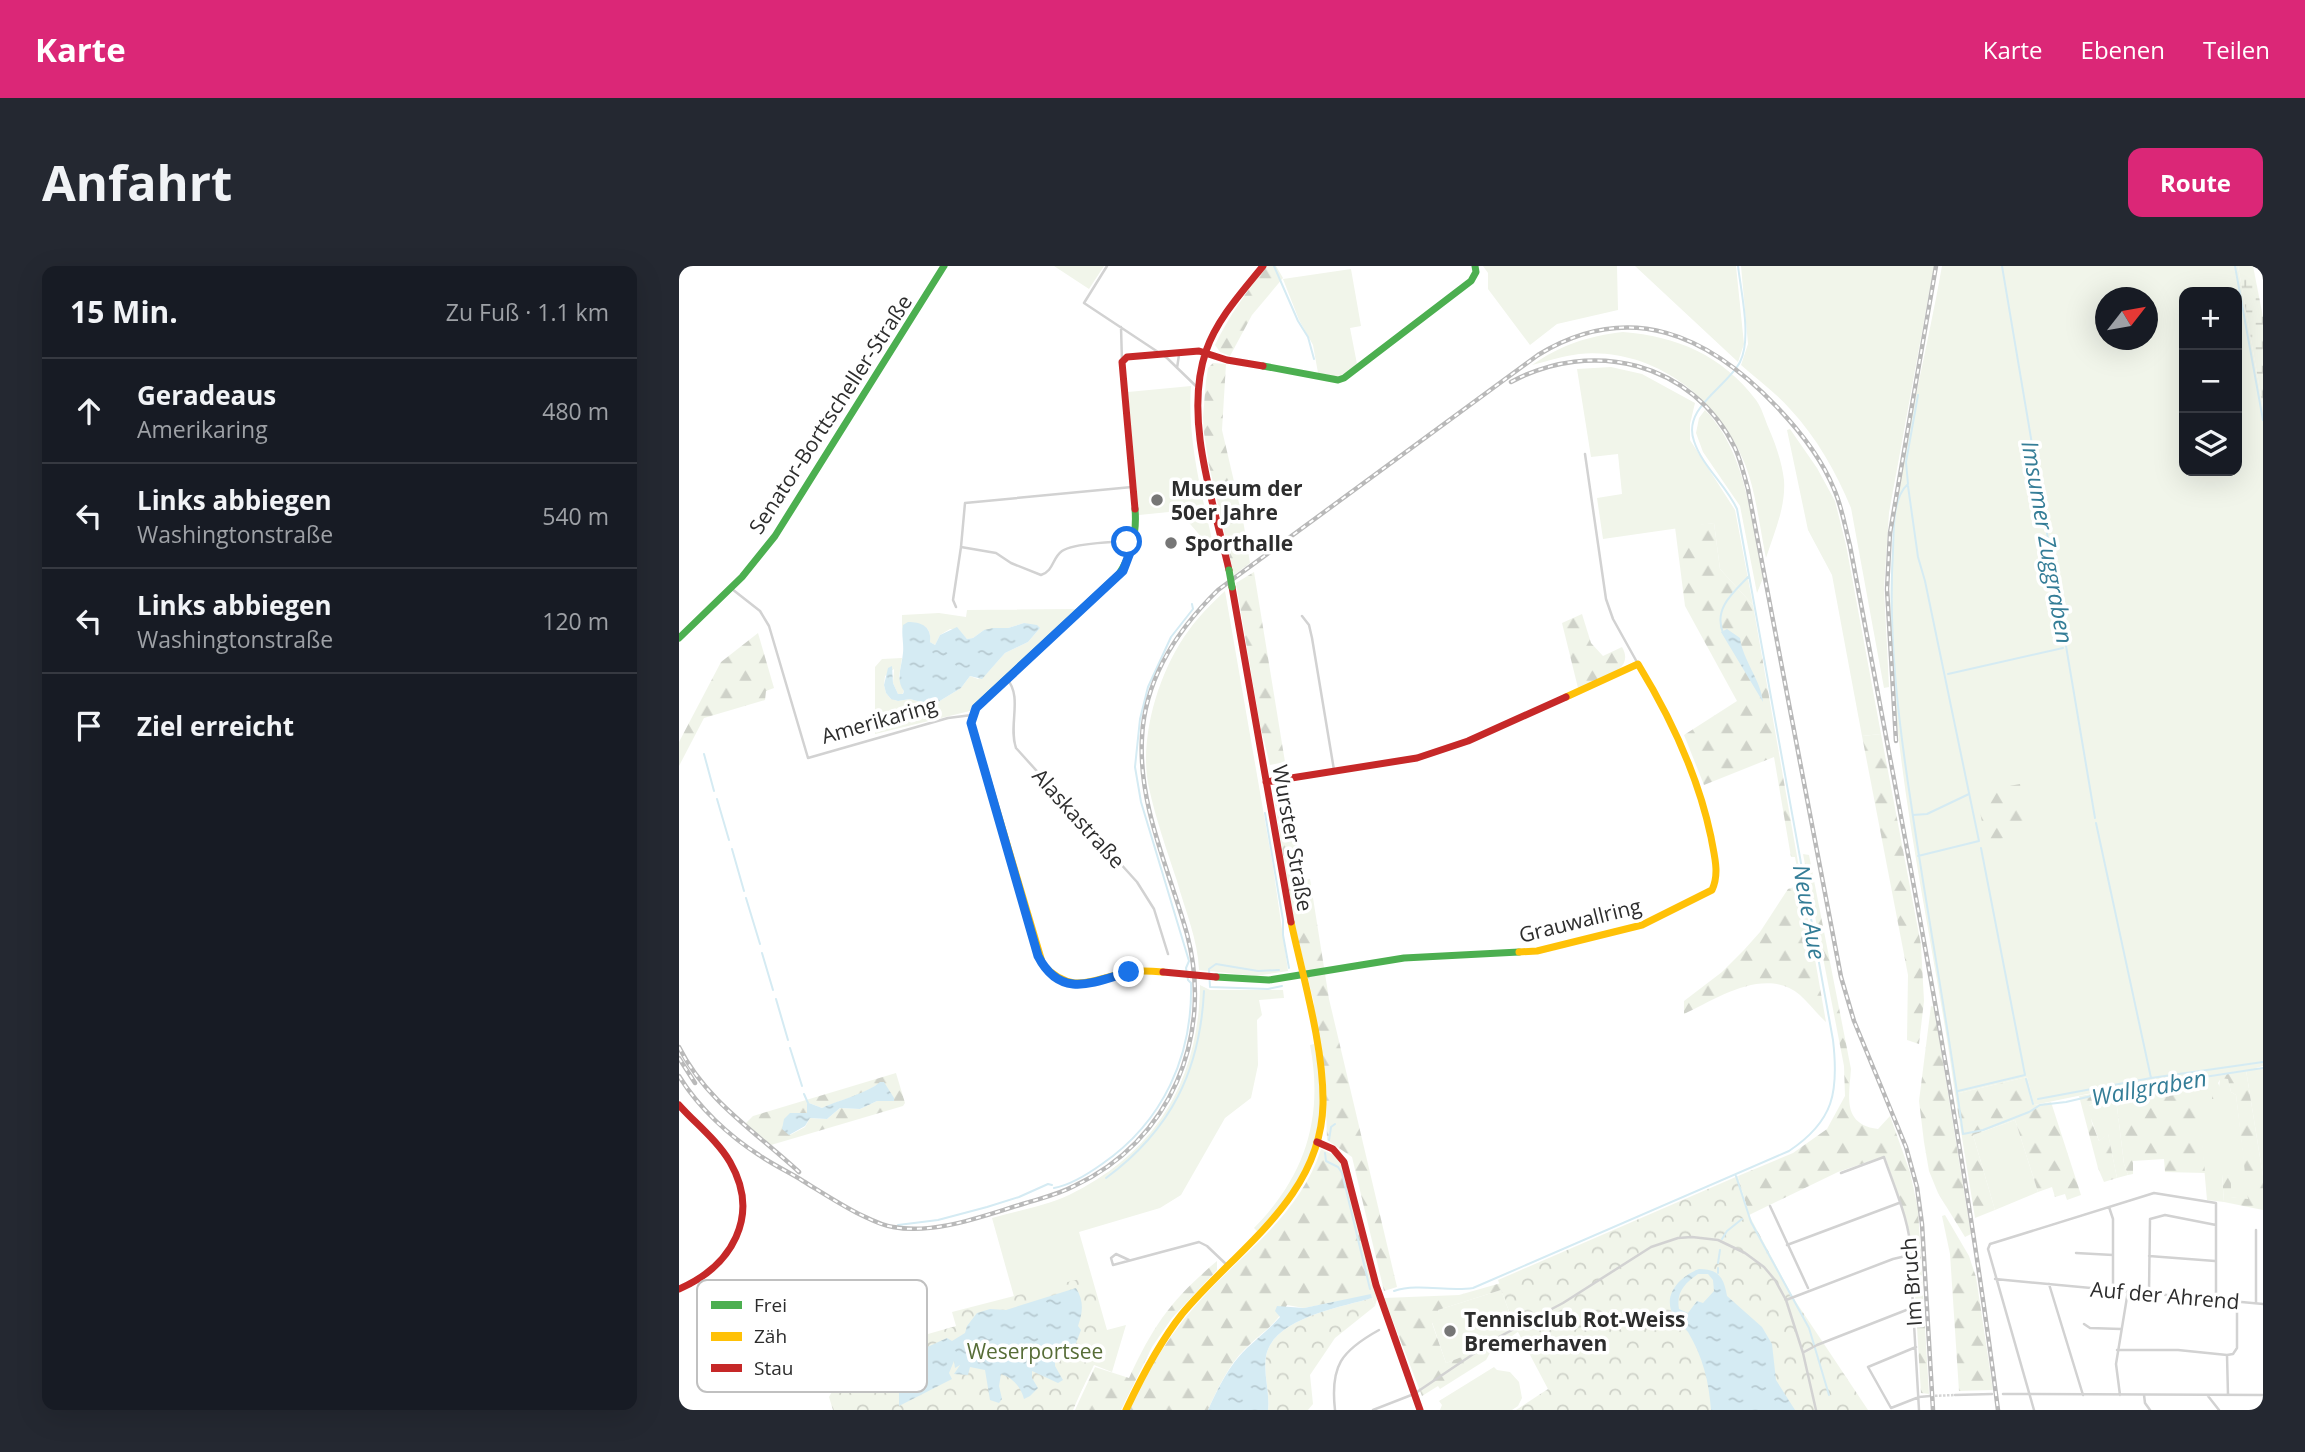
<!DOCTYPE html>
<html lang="de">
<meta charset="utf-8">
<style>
body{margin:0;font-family:"Open Sans",sans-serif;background:#242831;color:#f1f3f6}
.controls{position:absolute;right:21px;top:21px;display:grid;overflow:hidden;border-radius:14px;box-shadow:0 7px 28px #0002}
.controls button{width:63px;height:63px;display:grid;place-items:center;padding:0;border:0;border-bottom:2px solid #363941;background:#171b24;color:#f1f3f6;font:35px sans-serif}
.compass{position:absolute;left:1416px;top:21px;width:63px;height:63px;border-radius:50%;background:#171b24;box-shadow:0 7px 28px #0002;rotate:59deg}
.stop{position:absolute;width:21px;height:21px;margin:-16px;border:5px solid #1a73e8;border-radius:50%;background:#fff}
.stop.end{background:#1a73e8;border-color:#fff;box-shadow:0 2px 7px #0008}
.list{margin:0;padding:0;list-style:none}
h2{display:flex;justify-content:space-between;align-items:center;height:91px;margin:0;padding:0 28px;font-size:30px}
h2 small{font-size:23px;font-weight:400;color:#9ea1a6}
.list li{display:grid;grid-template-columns:46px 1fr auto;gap:21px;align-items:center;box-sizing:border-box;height:105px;padding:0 28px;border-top:2px solid #363941}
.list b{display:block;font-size:26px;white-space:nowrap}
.list p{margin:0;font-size:23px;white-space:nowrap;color:#9ea1a6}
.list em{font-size:23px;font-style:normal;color:#9ea1a6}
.icon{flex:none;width:38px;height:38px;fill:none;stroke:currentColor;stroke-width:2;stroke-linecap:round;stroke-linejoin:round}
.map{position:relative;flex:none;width:1584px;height:1144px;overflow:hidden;border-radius:14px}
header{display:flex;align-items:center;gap:42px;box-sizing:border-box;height:98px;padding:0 35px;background:#db2777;color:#fff}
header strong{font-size:33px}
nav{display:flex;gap:38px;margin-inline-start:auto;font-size:24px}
.intro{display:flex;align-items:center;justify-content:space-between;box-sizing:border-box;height:168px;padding:0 42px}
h1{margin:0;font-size:49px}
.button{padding:18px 32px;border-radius:14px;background:#db2777;color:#fff;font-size:24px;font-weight:700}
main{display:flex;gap:42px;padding:0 42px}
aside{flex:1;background:#171b24;border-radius:14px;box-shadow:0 7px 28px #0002}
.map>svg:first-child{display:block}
</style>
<header>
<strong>Karte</strong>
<nav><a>Karte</a><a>Ebenen</a><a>Teilen</a></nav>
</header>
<div class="intro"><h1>Anfahrt</h1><a class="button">Route</a></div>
<main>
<aside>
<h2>15 Min.<small>Zu Fuß · 1.1 km</small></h2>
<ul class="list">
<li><svg class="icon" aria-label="ahead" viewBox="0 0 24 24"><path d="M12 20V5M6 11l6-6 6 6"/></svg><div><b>Geradeaus</b><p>Amerikaring</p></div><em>480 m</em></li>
<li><svg class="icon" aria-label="left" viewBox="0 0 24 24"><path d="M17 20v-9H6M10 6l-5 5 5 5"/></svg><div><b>Links abbiegen</b><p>Washingtonstraße</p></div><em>540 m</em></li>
<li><svg class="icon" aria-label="left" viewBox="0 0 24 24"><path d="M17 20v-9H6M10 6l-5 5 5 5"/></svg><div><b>Links abbiegen</b><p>Washingtonstraße</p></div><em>120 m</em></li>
<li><svg class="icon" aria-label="arrive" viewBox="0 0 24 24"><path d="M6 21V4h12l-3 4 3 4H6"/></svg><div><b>Ziel erreicht</b></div></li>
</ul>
</aside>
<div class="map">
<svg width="1584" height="1144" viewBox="0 0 1584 1144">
<defs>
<pattern id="forest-firs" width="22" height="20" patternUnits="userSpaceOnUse" patternTransform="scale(1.75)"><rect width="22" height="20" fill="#f1f5ea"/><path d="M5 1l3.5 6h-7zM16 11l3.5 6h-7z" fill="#cfd2c9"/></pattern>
<pattern id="wetland-marsh" width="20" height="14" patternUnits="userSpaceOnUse" patternTransform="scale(1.75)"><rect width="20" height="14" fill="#f1f5ea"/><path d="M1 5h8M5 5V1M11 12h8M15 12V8" fill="none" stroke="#cfd2c9"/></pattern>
<pattern id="park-crowns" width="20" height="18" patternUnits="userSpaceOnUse" patternTransform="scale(1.75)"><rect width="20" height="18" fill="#f1f5ea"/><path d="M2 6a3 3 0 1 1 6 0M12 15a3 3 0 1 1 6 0" fill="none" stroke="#cfd2c9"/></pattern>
<pattern id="water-ripples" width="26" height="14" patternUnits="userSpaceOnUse" patternTransform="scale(1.75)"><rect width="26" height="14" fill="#d5ebf3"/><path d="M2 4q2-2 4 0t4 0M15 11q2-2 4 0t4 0" fill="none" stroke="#b7cad1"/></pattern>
</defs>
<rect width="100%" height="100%" fill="#fff"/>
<path fill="#f1f5ea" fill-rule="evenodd" d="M375 0H425L410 23Z
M804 0H938L939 44 878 58 851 79 809 23V7Z
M956 0H1057L1065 78 1059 96Z
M1062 0H1255L1210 247 1205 322 1210 421 1205 422 1172 242C1157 206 1138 172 1111 143 1097 127 1078 113 1062 99L1069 78Z
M1263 0H1559L1584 141V800L1577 802H1584V910L1567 804 1533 809 1540 823 1541 812H1549L1552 826 1557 829 1570 934 1552 931 1551 910 1543 909 1545 936 1528 934 1517 811 1418 826 1355 839 1348 811 1276 828C1253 658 1206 481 1212 308 1216 204 1245 102 1263 0ZM1505 26H1558V205H1505ZM1426 32H1468V74H1426Z
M672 3 682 60 671 62 678 98C666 109 654 115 639 107L634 79 620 54 604 13Z
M944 66C998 70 1044 90 1077 134 1083 142 1086 154 1090 163 1097 179 1103 197 1105 214 1107 241 1095 267 1087 292 1081 263 1077 226 1066 198 1040 132 974 81 900 88 884 90 869 95 853 99 882 79 909 70 944 66Z
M932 101 963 108 1016 137 1011 158V174L1056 244 1074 339 1041 303 1035 257 924 273 918 232 943 228 939 188 912 191 898 103Z
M512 120C508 177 524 232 536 287L500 245 460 249 449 126Z
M1026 144C1068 187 1072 256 1084 312L1078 327 1061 240 1024 186 1017 167 1020 152Z
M1111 163 1138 202 1156 235 1167 279 1202 468 1183 470 1153 309 1129 264 1108 164Z
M546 325 594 601 609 705 577 710 520 704C519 674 506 644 498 615 488 585 477 554 470 522 459 473 480 404 510 364 520 350 533 337 546 325Z
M399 343 291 445 196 468V401L203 393 223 392 220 411 225 425 223 429 219 428 214 417 215 403 206 410 205 419 207 427 212 433 219 435 231 433 249 438 259 436 282 422 291 410 299 413 309 406 326 387 349 376 361 362 345 357 329 362 305 364 294 372 288 373 280 364 271 363 261 369 256 379 251 376C253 357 240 358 224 359L223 365V349L260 347 287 351 288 344Z
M521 719 531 724H604L605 732 580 734 583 749 578 754 579 799 572 832 546 852 502 929 481 942 400 966 428 1064 447 1059 433 1106 415 1099 393 1144 236 1098 278 1062 336 1034 313 952C338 945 366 940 390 929 477 887 520 814 521 719Z
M635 778C653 859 633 906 579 966L575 962C626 910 645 852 631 779Z
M1435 836 1438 841 1445 898 1449 909 1438 912 1429 868 1420 875 1410 847V840L1417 837Z
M1336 854 1359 926 1316 944 1294 869Z
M822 1024 834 1056 814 1064 816 1070 794 1079 785 1090 767 1097 753 1056 761 1053 759 1044Z
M815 1101 818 1104 831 1106 840 1116 843 1132 839 1140 833 1144H761L763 1139 760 1135Z"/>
<path fill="url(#forest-firs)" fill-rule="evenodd" d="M588 0H597L604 12 573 49 551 90 541 86 536 79C550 50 568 25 588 0Z
M534 97 547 98 543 164 564 254 571 297 555 309 530 199 525 167 524 151 527 115 529 102Z
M1035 257 1041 303 1074 339 1147 756C1138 748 1130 737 1121 729 1086 700 1039 732 1005 748V735L1043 706 1065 684 1081 666 1109 623 1121 619 1116 591H1112L1095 491 1025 519 1005 469 1058 435 1006 340 996 261Z
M575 306 606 496 591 499 581 459 557 317Z
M903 348 912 377 924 390 943 381C958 406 916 415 899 422L883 357Z
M79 367 95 422 87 425 86 434 25 452 0 500V476L42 396Z
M1202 468 1242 679 1245 735 1240 778 1228 774 1229 709 1183 470Z
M609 516 625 614 631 613 650 733 718 1021 705 1025 673 891 648 874 646 808 635 755V737L616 661 594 526 597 521Z
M1341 518 1350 567 1307 576 1297 526Z
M1124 588 1130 589 1172 803C1170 831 1163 858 1199 863L1211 850 1231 906 1239 943 1250 1128 1242 1127 1233 979 1228 956 1206 890 1159 906 1070 949 1059 910 1114 887 1148 863 1166 830 1165 800Z
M1252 740 1255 741 1292 968 1286 971 1259 927 1250 905 1245 876 1240 835Z
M1567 804 1584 910V944L1545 936 1543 908 1552 910V931L1569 933 1557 829 1552 826 1549 813 1542 812 1539 817 1544 828 1541 832 1533 833V809Z
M217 807 226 837 224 840 92 879 66 858 74 850ZM199 818 215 835H198L181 843 161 842 148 853 131 852 126 861 111 869 118 847H128L130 837 143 842C161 834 182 830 199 818Z
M1348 811 1355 839 1372 836 1402 929 1388 934 1386 928 1376 931 1373 921 1359 926 1336 854 1294 869 1316 944 1296 952 1276 828Z
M1518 811 1526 907 1486 906 1485 893 1454 895V908L1449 909 1445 898 1438 841 1435 836H1417L1410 840 1413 857 1420 875 1429 867 1438 912 1425 916 1419 902 1400 830Z
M642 883 659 891 667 906 698 1033 696 1040 692 1029 625 1042 608 1039C596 1060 582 1067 566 1083 549 1100 539 1122 529 1144H450C470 1101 494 1063 527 1028 570 982 622 946 642 883Z
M1266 949 1290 990 1297 1011 1314 1124 1280 1125 1271 988 1263 950Z
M538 995V1004L493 1052 473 1081 442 1144H396L416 1101 450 1112C475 1058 493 1033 538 995Z
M822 1017 870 1124 840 1065 812 1085 807 1094 761 1123 759 1120 743 1130 705 1032 780 1029ZM822 1024 834 1056 813 1064 815 1070 797 1078 794 1077 787 1080 785 1090 767 1097 753 1057 762 1053 759 1044Z"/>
<path fill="url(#wetland-marsh)" d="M1559 0H1574L1584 51V141Z"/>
<path fill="url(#park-crowns)" d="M1059 910 1070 949 1115 1033 1189 1144H837L869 1123 839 1066 819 1014Z
M412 1010 426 1070 394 1144H154L150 1131 158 1117 233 1097 228 1074 277 1060 273 1046Z
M693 1032 696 1040 656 1072 631 1109 634 1138 629 1144H589C591 1126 584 1108 587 1090 594 1052 663 1041 693 1032Z"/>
<path fill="url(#water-ripples)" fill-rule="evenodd" d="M229 356C243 356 253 361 251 376L256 379 261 369 278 361 288 373 294 372 305 364 314 362H329L345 357 358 359 361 362 349 376 326 387 303 413 291 410 282 422 259 436 249 438 231 433 219 435 212 433 207 427 205 419 209 402 213 400 214 417 219 428H224L225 425C216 414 223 400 224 387 225 377 222 368 224 359Z
M1048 363 1061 372C1064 395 1082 414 1084 436L1042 366Z
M201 816H205L215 832V835H198L181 843 161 842 148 853 131 852 126 860 110 869 103 863 105 853 111 847H128V838L130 837 143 842C160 834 189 827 201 816Z
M1020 1003C1039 1003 1045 1011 1048 1030L1083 1061 1093 1078 1097 1114 1116 1144H1032C1030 1116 1024 1091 1009 1066 1004 1060 995 1052 992 1044 986 1025 1004 1009 1020 1003ZM1019 1008H1029L1034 1014 1035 1025 1024 1037 1018 1035 1009 1047 1000 1043C997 1026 1006 1017 1019 1008Z
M397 1022C405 1035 404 1046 399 1060L402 1064 394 1085 383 1080 371 1079 376 1093V1100L384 1114 379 1117 353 1105V1112L359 1122 351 1130 345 1133C342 1121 334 1112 322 1108L320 1120 323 1133 320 1137 311 1134 306 1104 291 1101 289 1109 275 1108 281 1099 276 1102 275 1095 270 1107 273 1113 220 1140V1118L242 1107 239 1100 244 1083 268 1072 273 1075 286 1067 288 1060 298 1047 311 1043 327 1044Z
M692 1028 693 1032C663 1041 594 1052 587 1090 584 1108 591 1126 589 1144H529C539 1122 550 1099 568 1082 579 1072 590 1063 601 1051L596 1045 598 1040 625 1042Z"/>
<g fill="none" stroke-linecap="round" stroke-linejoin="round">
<path stroke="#d5ebf3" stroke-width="2" d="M595 0 619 55 629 71 635 93
M1323 0 1416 552
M1556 0 1584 154
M1239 129 1227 196 1229 218C1213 232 1215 264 1214 284 1209 369 1219 453 1232 537 1248 648 1269 757 1284 868L1304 864 1350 846 1361 839 1387 836 1434 825 1584 802
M1229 220 1239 291 1246 315 1300 575 1239 590
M1044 367C1034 342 1055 326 1070 310
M1269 408 1384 382
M25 488 35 525
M38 533 50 574
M586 547 604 654V669L610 702
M1234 549 1248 548 1290 528
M1417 557 1472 812
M53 583 65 625
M67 632 81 678
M83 687 94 724
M600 704 579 705 537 698 530 703 531 721 589 723 603 720
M97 733 109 774
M111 782 123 820
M1347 813 1354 838
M1279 825 1346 809 1302 582
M125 828 129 837
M1359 833 1472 812 1584 796
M650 874 652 861 656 858
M646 887 647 895 659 901 663 907 691 1023
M1057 910 1072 956 1130 1062 1150 1129
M427 912C492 864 521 805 525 725
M375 922C392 919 409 908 423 898 484 856 514 790 512 717L509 714 507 702 510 695 462 536 456 501 461 453 469 421 492 371 514 343 513 338
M219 959 259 954 308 941 340 931 369 918 373 919
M1043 973 1048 965 1063 953
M1039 997 1041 984
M1039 1002V1007
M715 1025C740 1017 768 1026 794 1022L1110 885C1155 855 1160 826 1154 774L1058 243C1047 219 1023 200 1015 175 1003 142 1048 121 1061 96 1073 73 1062 26 1059 0"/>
<path stroke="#d5d5d5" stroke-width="2.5" stroke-dasharray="2.5 1.5" stroke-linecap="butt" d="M1252 1130 1276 1129"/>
<path stroke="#d2d2d2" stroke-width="2.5" d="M428 0 405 37 488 92 520 123
M442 61 443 96
M498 102 500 89
M906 188 927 333 934 353 959 398
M282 281 317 287 332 297 362 309C375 305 373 292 383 285 395 277 441 275 455 276
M53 323 81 345 90 360 129 492 269 452 293 449
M277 341 274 334 282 281 286 237 453 221
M623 350 630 359 633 372 655 504
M328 413C344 431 329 460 337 482L458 616 475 643 489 688
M1162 907 1205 891C1214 918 1234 963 1231 989L1240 1144
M1091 940 1129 1022
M1430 941 1434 953V1024
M1108 979 1220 937
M1397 987 1434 989
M1470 990 1536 995
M450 994 437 988 432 992 434 999 520 976 528 980 549 1000
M1316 1013 1584 1038
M1370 1018 1404 1129
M1470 1026 1471 953 1486 949 1537 959
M1107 1034 1214 993 1231 989
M1577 1037V964
M1405 1058 1411 1062 1442 1063
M1237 1081 1189 1101 1212 1142 1240 1131 1251 1130
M1438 1084H1499L1548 1089
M1125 1086 1138 1079 1235 1041
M1324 1128 1584 1129
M1276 1129 1313 1128
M1441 1129 1437 1098 1449 1025
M1465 1129 1466 1137 1471 1144
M1549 1129 1548 1089 1554 1088 1558 1082V1035
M1529 1130 1540 1144
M656 1144C651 1100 662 1085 700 1064
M694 1144 735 1128 818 1072 884 1037 972 981 999 972 1013 971 1039 974 1066 987 1085 1001 1096 1014 1107 1034 1124 1087 1137 1144
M1355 1144 1309 983 1311 978 1475 927 1537 937V1033"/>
<path stroke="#4caf50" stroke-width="7" d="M584 100 659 114 665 112 792 15 797 6 796 0
M0 372 63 311 96 270 265 0
M293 453 297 441 440 308C453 288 458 266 456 243
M537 711 590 714 725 692 840 686"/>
<path stroke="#ffc107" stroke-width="7" d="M293 453 292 457 364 699C395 731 414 712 451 706 461 704 473 705 484 706
M840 686 858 685 963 659 1033 624C1041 607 1035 589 1032 571 1019 509 992 452 959 398L887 431
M447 1144C463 1110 480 1077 503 1048 557 983 642 932 644 838 645 782 624 711 612 656"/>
<path stroke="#c62828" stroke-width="7" d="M456 243 443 96 448 91 520 85 548 94 584 100
M550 304C535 238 504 152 527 85 538 53 563 26 584 0
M553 321 612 656
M587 516 738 492 789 475 887 431
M0 839C17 858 38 874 51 896 82 950 53 1000 0 1023
M638 876 654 883 665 896 697 1019 741 1144"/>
<g stroke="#b9b9b9" stroke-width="4.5">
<path id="rail" d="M832 116C913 72 1014 96 1056 182 1062 195 1065 209 1069 223L1162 711 1175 755 1227 881 1238 921 1243 958 1254 1144
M1217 475 1208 323 1211 267 1257 0
M0 781C27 835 77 866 120 906
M0 792 16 817
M0 810C19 841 50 870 80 889 94 899 110 906 124 915 142 926 159 937 178 947 189 952 201 959 214 961 257 969 306 949 347 937 363 932 380 928 395 920 492 875 535 770 508 668 490 603 459 540 463 471 466 412 499 363 539 324L859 89C951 33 1029 69 1097 140 1120 164 1142 191 1155 223 1163 241 1166 261 1171 280 1225 567 1282 854 1319 1144"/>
</g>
<use href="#rail" stroke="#fff" stroke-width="2" stroke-dasharray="5" stroke-linecap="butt"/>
<path stroke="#4caf50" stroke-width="7" d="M550 304 553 321"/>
<path stroke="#c62828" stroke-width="7" d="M484 706 537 711"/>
</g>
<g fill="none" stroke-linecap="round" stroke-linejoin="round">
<path stroke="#1a73e8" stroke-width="9" d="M448 276H455L444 305 297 442 292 457 359 690C381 733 413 717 450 706"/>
</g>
<g fill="#767676" stroke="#fff" stroke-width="2.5">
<circle cx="478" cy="234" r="7"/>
<circle cx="492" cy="277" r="7"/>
<circle cx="771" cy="1065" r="7"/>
</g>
<g text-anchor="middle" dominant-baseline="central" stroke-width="7" stroke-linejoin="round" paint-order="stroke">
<g font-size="21" fill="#2d2d2d" stroke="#fff">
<text transform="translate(151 148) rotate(-57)">Senator-Borttscheller-Straße</text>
<text transform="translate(200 454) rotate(-16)">Amerikaring</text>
<text transform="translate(400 552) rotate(48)">Alaskastraße</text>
<text transform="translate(614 572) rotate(80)">Wurster Straße</text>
<text transform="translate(901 654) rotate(-14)">Grauwallring</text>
<text transform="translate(1232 1016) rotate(-94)">Im Bruch</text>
<text transform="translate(1486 1029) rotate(5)">Auf der Ahrend</text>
</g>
<g font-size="21" font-weight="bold" fill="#2d2d2d" stroke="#fff" text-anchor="start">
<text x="492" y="222">Museum der<tspan x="492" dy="24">50er Jahre</tspan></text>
<text x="506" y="277">Sporthalle</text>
<text x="785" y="1053">Tennisclub Rot-Weiss<tspan x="785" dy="24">Bremerhaven</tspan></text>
</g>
<g font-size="21" fill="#576d37" stroke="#fff">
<text x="356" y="1085">Weserportsee</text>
</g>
<g font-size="23" font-style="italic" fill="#347d97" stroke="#fff">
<text transform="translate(1369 276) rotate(80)">Imsumer Zuggraben</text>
<text transform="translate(1131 646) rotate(80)">Neue Aue</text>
<text transform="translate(1470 821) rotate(-10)">Wallgraben</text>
</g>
</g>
<rect x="18" y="1014" width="230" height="112" rx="10" fill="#fff" stroke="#c0c0c0" stroke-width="2"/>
<rect x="32" y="1035" width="31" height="8" fill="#4caf50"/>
<rect x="32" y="1066" width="31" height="9" fill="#ffc107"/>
<rect x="32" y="1098" width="31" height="8" fill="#c62828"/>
<g font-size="19" fill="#2d2d2d">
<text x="75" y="1046">Frei</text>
<text x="75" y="1077">Zäh</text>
<text x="75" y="1109">Stau</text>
</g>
</svg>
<div class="controls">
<button>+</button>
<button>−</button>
<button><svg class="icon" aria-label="layers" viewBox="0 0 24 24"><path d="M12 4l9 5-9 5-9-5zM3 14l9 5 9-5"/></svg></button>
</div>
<svg class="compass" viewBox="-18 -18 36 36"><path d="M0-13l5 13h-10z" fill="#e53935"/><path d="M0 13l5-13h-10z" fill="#9ea1a6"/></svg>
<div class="stop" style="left:448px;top:276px"></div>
<div class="stop end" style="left:450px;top:706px"></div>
</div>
</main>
